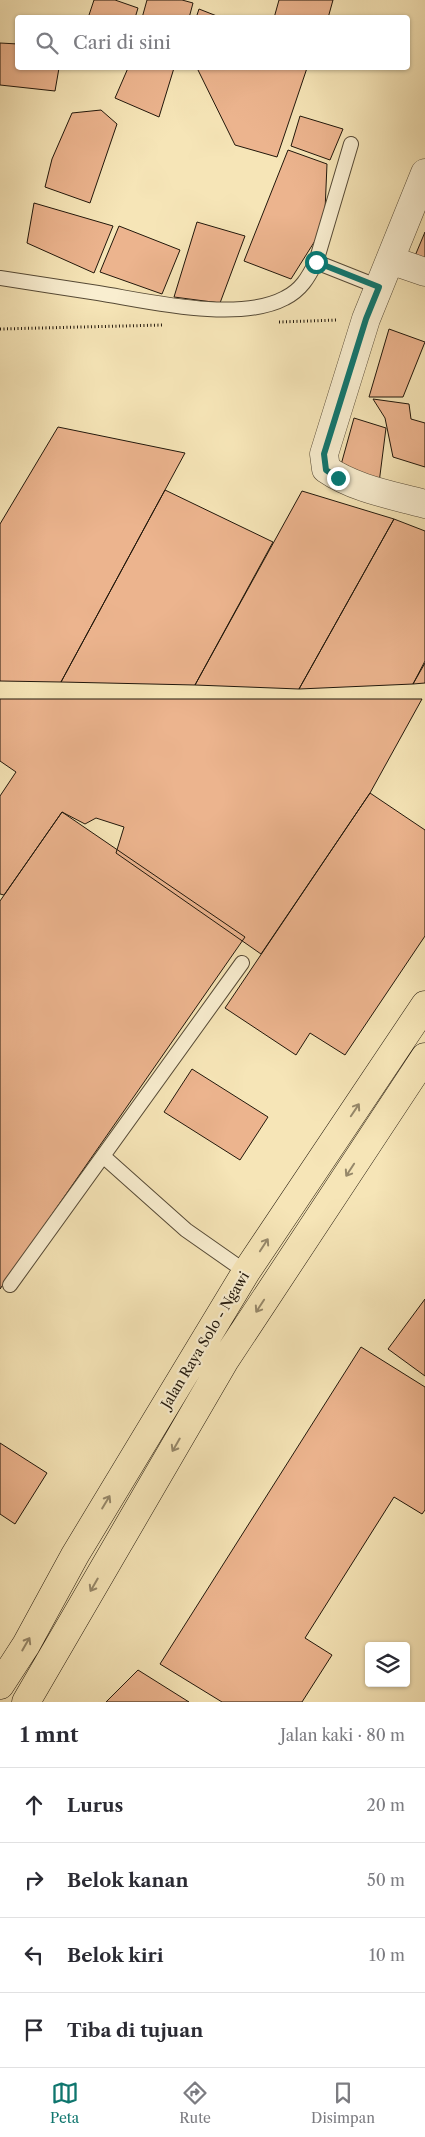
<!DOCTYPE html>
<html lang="id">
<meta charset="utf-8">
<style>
body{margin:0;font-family:"Libre Caslon Text",serif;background:#f2f2f3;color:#2b2b33}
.controls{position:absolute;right:15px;bottom:15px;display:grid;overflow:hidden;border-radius:5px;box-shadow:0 1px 4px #0004}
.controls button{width:45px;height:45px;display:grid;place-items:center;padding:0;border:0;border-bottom:1px solid #e1e1e2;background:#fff;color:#2b2b33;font:25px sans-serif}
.stop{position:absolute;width:15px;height:15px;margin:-11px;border:4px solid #0f766e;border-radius:50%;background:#fff}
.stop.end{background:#0f766e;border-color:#fff;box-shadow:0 1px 5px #0008}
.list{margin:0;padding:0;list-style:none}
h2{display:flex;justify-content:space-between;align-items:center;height:65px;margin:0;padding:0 20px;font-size:21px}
h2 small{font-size:16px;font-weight:400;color:#7c7c81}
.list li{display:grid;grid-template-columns:32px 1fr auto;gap:15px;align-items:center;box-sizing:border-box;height:75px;padding:0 20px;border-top:1px solid #e1e1e2}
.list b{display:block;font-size:19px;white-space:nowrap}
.list em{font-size:16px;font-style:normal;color:#7c7c81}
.icon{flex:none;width:28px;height:28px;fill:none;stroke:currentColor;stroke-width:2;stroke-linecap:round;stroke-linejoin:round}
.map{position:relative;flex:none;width:425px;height:1702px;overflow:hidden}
.search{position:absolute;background:#fff;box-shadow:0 1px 4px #0004;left:15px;right:15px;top:15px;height:55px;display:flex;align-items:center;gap:12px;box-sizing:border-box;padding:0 18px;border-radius:5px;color:#7c7c81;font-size:19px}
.sheet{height:365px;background:#fff}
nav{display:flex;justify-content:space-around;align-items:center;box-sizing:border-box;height:70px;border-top:1px solid #e1e1e2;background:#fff;font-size:14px;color:#7c7c81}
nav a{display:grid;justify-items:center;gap:2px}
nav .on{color:#0f766e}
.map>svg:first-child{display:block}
</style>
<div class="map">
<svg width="425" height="1702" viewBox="0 0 425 1702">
<rect width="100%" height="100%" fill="#f6e5b7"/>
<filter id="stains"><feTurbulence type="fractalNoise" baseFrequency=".004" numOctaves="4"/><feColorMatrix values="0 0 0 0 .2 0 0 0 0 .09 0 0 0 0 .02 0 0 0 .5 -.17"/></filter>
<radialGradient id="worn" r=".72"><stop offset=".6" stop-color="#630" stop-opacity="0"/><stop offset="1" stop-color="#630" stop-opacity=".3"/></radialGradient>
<path fill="#ecb48e" stroke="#21170b" d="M94 0H115L138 8 135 18H88Z
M147 0H182L193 3 189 18H142Z
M279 0H333L328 18H274Z
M199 9 222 18H196Z
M0 43 18 44V68H59L55 91 0 85Z
M128 68H174L159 117 115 98Z
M197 68H307L277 157 235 145Z
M101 110 117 124 90 203 45 187 52 159 72 113Z
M300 116 343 129 330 160 291 146Z
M288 150 327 164 325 211 318 236 291 279 244 261Z
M34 203 113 226 94 273 27 243Z
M197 222 245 236 220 303 174 297Z
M119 226 180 250 162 294 100 272Z
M425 232V267L412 263Z
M389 329 425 342 403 397H369Z
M373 399 409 404 411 419 425 423V467L393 457 385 418Z
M354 418 386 428 379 483 339 472Z
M58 427 185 453 61 682 0 681V524Z
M165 490 273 542 195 685 61 682Z
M302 491 394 519 299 689 195 685Z
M394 519 425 531V661L413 684 299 689Z
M425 663V683L413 684Z
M0 699H422L370 793 261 954 116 853 124 827 96 818 85 824 62 812 4 895 0 894V796L16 772 0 761Z
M370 793 425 830V936L345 1055 310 1033 296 1055 225 1008Z
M62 812 245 937 0 1289V901Z
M192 1069 268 1117 240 1160 164 1112Z
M425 1299V1376L388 1349Z
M361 1347 425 1387V1510L422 1514 394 1497 305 1638 332 1655 302 1702H222L160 1664Z
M0 1443 47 1473 15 1524 0 1514Z
M138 1670 189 1702H106Z"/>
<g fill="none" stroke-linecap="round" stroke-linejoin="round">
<g stroke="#564a36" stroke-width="16">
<path id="service" d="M316 262 379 287
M0 278C33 283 65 288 98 293 148 301 238 323 285 298 301 290 308 278 316 262L351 144
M103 1156 186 1230 246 1272
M10 1285 242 963"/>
</g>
<g stroke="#564a36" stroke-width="29">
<path id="minor" d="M425 173 366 319 324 454 326 469C355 489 392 495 425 504
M390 260 425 272"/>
</g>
<g stroke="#21170b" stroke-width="29">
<path id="trunk" d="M0 1685 26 1645 75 1555 246 1272 425 1005
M26 1702 225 1360 425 1057"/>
</g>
<path stroke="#21170b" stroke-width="3" stroke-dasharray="1 2.5" stroke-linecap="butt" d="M279 322 338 320
M0 329 163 325"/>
<use href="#service" stroke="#f9eed0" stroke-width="14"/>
<use href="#minor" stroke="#f9eed0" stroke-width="28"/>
<use href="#trunk" stroke="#f6e5b7" stroke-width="28"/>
</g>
<defs><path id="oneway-shaft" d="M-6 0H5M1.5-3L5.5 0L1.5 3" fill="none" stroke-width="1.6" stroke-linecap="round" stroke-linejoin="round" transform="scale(1.25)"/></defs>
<g stroke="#96886a">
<use href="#oneway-shaft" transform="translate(355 1110) rotate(-56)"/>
<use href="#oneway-shaft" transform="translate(350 1170) rotate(123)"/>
<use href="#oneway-shaft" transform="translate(264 1245) rotate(-57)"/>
<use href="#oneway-shaft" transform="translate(260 1306) rotate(123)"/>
<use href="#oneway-shaft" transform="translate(176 1445) rotate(120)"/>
<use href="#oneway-shaft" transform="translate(106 1502) rotate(-59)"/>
<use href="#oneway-shaft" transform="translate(94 1585) rotate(120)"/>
<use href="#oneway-shaft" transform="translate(26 1644) rotate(-60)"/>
</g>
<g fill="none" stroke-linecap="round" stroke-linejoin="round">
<path stroke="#0f766e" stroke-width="6" d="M316 262 379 287 366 319 324 454 326 470 338 478"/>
</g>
<g text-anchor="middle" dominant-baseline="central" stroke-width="4.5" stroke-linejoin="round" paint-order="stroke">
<g font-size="14" fill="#21170b" stroke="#f9eed0">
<text transform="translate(205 1340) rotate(-59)">Jalan Raya Solo - Ngawi</text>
</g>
</g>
<rect width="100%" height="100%" filter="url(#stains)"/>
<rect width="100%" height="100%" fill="url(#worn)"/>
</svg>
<div class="controls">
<button><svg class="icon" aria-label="layers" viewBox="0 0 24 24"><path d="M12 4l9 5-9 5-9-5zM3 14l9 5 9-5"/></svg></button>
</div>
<div class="stop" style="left:316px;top:262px"></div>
<div class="stop end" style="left:338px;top:478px"></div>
<div class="search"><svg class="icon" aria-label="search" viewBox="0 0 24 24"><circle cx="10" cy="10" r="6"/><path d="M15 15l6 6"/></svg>Cari di sini</div>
</div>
<section class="sheet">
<h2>1 mnt<small>Jalan kaki · 80 m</small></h2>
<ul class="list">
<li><svg class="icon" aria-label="ahead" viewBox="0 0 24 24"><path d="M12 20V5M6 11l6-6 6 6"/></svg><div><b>Lurus</b></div><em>20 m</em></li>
<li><svg class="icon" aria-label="right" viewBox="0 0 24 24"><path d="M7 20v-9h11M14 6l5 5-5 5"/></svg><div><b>Belok kanan</b></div><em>50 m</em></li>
<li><svg class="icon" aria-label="left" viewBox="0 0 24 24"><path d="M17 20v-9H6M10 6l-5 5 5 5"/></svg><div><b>Belok kiri</b></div><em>10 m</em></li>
<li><svg class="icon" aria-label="arrive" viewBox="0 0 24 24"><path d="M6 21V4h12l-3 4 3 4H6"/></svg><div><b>Tiba di tujuan</b></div></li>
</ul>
</section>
<nav>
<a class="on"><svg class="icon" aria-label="map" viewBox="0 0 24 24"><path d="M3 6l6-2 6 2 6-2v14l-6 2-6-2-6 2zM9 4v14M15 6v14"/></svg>Peta</a>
<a><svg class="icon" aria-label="directions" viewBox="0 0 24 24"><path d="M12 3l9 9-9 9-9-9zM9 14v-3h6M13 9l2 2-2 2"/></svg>Rute</a>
<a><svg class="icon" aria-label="saved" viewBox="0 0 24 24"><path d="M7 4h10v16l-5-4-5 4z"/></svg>Disimpan</a>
</nav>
